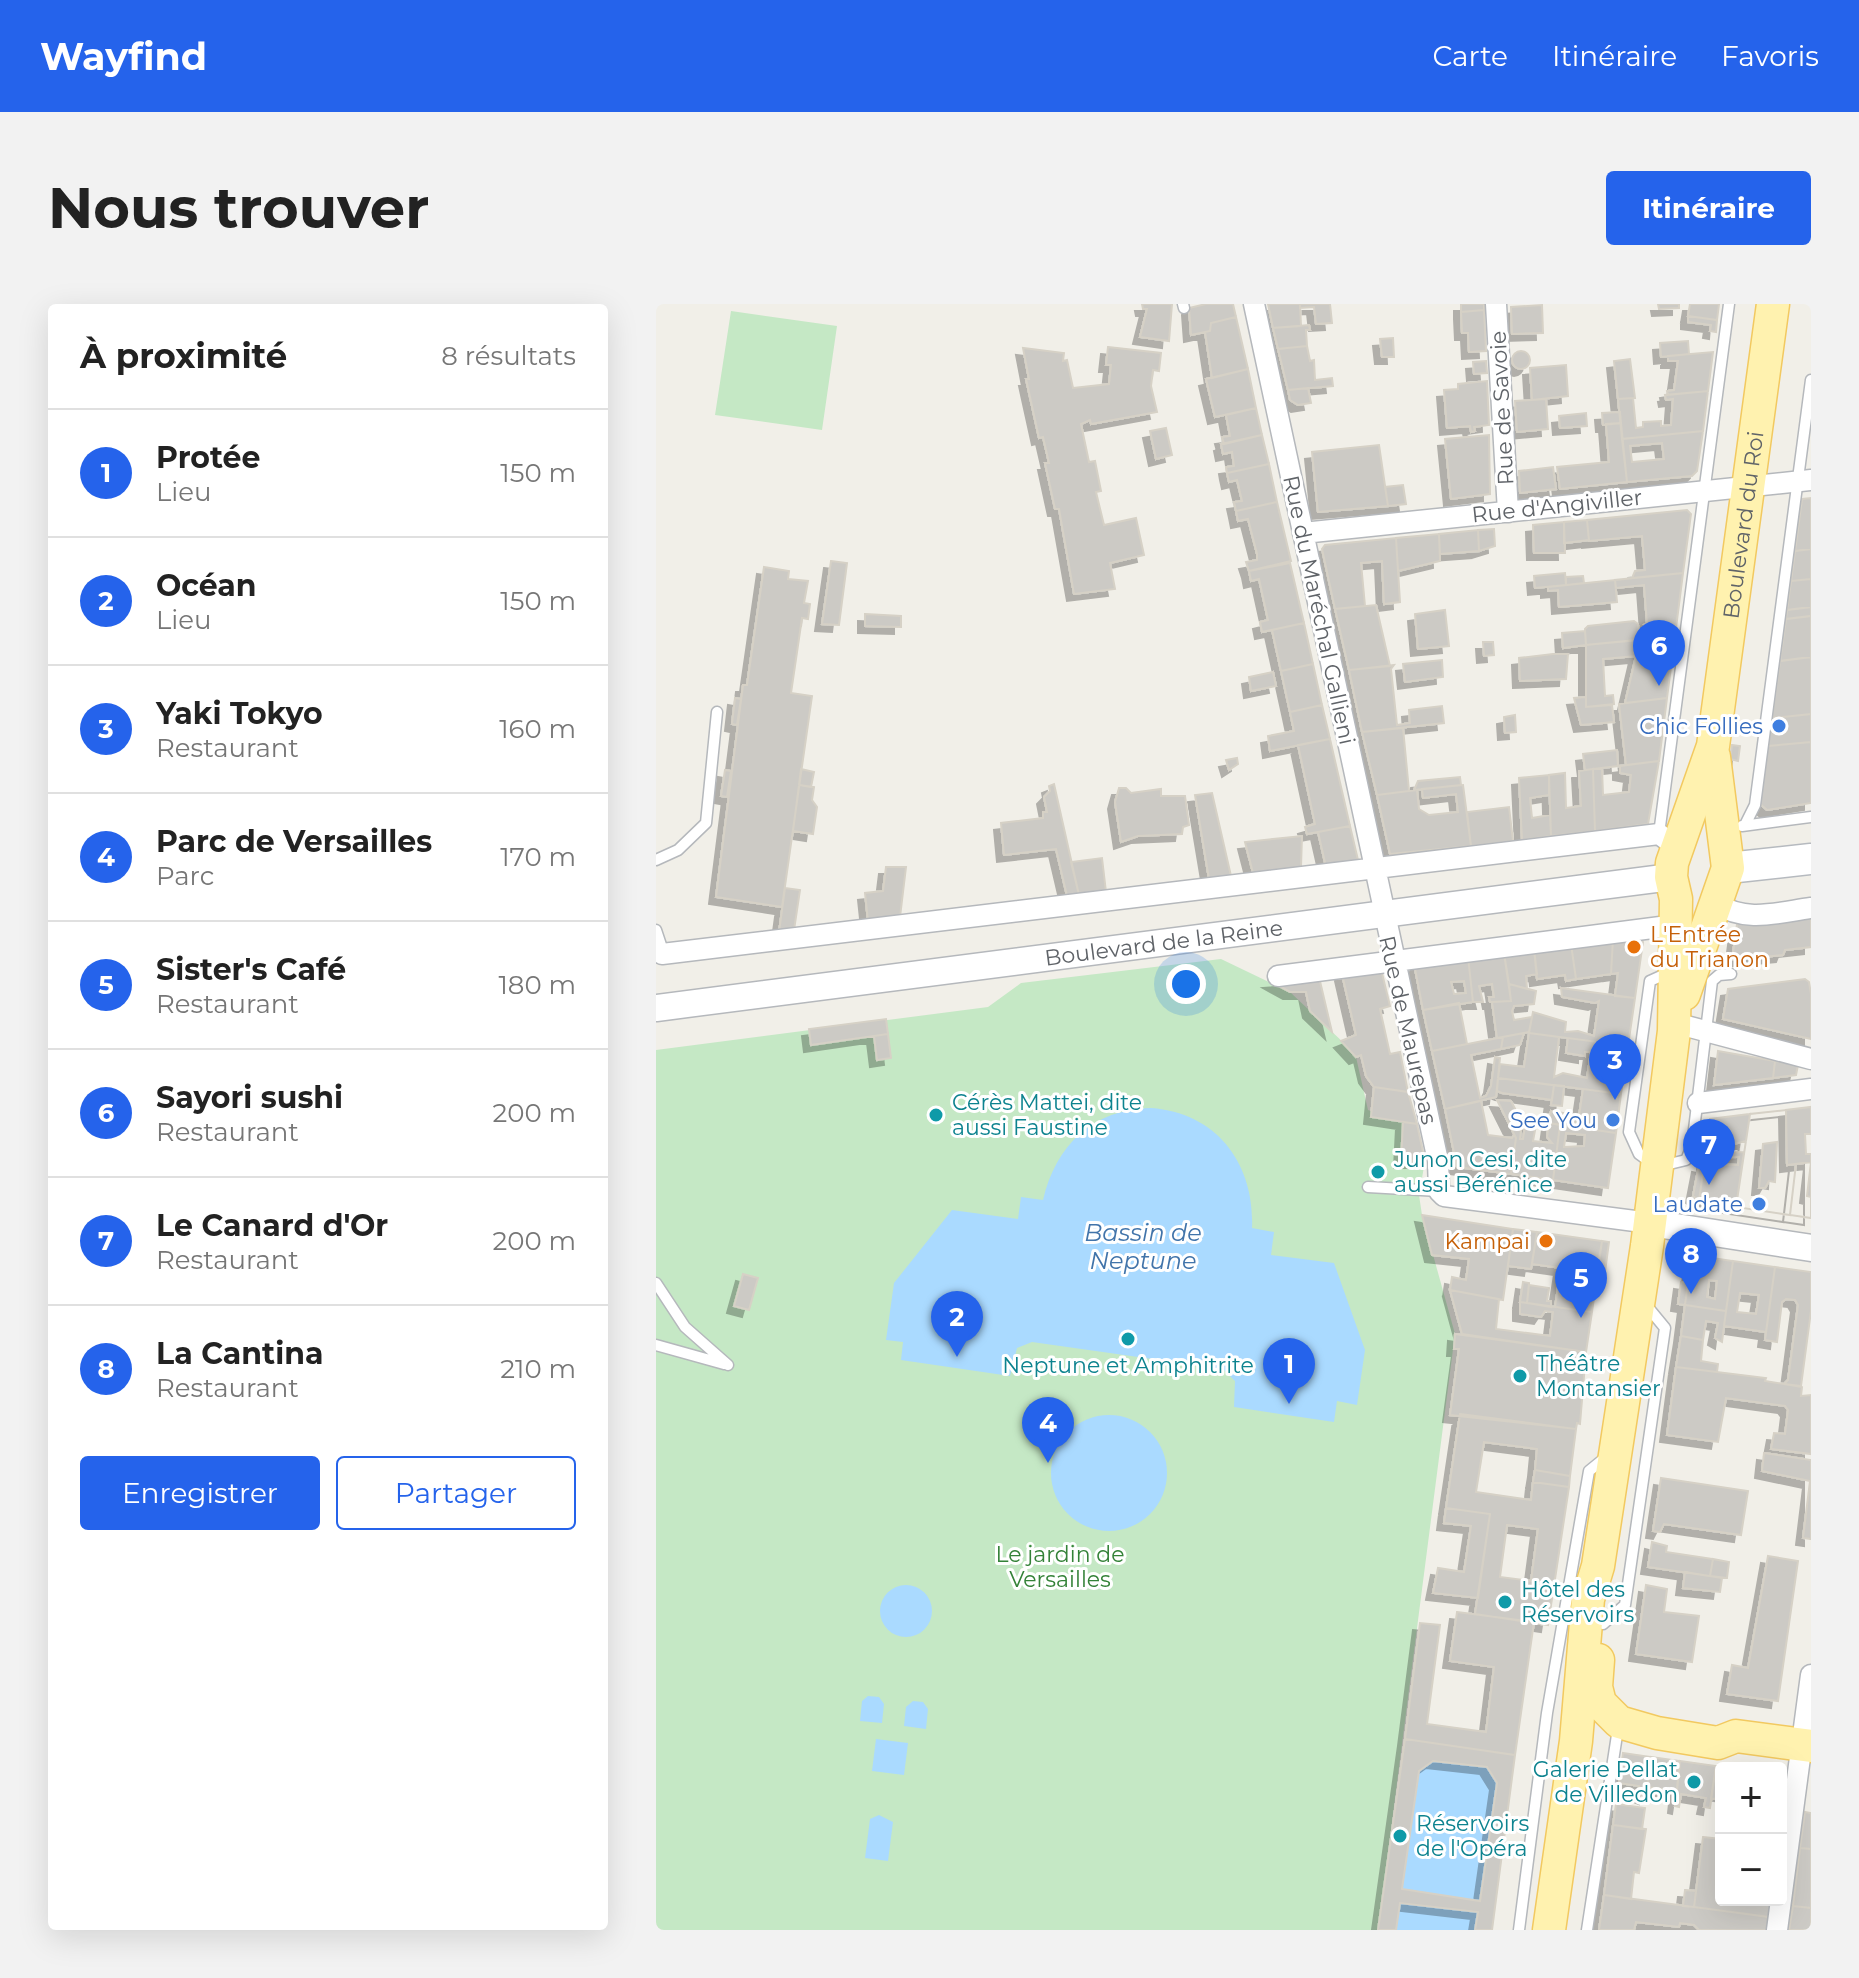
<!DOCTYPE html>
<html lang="fr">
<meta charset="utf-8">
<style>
body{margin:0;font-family:Montserrat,sans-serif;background:#f2f2f2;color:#222}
.controls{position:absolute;right:24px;bottom:24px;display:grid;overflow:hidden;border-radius:8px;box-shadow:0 8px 32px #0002}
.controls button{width:72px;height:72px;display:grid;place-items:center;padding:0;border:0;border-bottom:2px solid #e0e0e0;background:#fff;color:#222;font:40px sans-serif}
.you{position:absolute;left:530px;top:680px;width:28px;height:28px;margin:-20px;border:6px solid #fff;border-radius:50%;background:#1a73e8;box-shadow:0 0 0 12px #1a73e833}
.badge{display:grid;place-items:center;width:52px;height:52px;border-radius:50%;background:#2563eb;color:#fff;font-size:26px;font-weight:700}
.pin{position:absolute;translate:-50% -66px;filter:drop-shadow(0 2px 4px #0008)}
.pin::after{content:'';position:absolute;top:42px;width:28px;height:24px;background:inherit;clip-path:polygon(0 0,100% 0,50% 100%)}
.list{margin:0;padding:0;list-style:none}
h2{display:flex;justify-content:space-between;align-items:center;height:104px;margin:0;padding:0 32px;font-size:34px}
h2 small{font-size:26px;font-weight:400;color:#767676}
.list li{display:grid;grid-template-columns:52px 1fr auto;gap:24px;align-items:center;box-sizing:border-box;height:128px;padding:0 32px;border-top:2px solid #e0e0e0}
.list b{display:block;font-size:30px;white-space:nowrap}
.list p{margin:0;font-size:26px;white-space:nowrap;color:#767676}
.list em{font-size:26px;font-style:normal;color:#767676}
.actions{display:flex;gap:16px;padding:24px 32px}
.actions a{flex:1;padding:18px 0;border:2px solid #2563eb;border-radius:8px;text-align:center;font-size:28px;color:#2563eb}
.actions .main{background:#2563eb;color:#fff}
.map{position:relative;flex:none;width:1155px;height:1626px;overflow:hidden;border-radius:8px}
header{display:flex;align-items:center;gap:48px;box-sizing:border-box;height:112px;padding:0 40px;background:#2563eb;color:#fff}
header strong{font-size:38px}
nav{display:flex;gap:44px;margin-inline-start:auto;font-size:28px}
.intro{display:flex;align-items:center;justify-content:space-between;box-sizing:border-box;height:192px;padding:0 48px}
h1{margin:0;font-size:56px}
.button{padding:20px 36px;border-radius:8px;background:#2563eb;color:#fff;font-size:28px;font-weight:700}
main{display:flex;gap:48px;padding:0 48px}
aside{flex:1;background:#fff;border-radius:8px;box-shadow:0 8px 32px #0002}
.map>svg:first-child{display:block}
</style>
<header>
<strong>Wayfind</strong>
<nav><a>Carte</a><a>Itinéraire</a><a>Favoris</a></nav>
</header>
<div class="intro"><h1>Nous trouver</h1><a class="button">Itinéraire</a></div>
<main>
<aside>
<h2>À proximité<small>8 résultats</small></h2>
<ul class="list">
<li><span class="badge">1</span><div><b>Protée</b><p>Lieu</p></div><em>150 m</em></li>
<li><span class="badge">2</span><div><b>Océan</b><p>Lieu</p></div><em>150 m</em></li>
<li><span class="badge">3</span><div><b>Yaki Tokyo</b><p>Restaurant</p></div><em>160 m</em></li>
<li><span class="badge">4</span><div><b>Parc de Versailles</b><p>Parc</p></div><em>170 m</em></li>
<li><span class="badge">5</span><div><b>Sister's Café</b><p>Restaurant</p></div><em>180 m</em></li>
<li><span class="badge">6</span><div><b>Sayori sushi</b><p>Restaurant</p></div><em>200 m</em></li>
<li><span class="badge">7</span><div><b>Le Canard d'Or</b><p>Restaurant</p></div><em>200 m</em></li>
<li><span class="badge">8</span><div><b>La Cantina</b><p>Restaurant</p></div><em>210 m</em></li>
</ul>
<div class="actions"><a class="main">Enregistrer</a><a>Partager</a></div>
</aside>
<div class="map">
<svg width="1155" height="1626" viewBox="0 0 1155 1626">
<defs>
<filter id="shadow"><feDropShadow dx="-7" dy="7" stdDeviation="0" flood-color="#0004"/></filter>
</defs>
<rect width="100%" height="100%" fill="#f1efe8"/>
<path fill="#c5e8c5" d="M75 7 181 22 166 126 59 111Z
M565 655 634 688 690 741 700 753 712 806 747 818 745 856 769 857 763 891 766 911 799 1030 722 1626H0V746L332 703 365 679Z"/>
<path fill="#aadaff" d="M495 804C562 809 599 861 596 924L618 928 615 951 678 959 709 1046 701 1101 681 1097 678 1118 578 1103 579 1077 567 1065 376 1038 361 1044 354 1072 245 1056 247 1038 230 1036 238 979 296 906 362 915 365 893 387 896C400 841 437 805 495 804Z
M395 1169a58 58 0 1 1 116 0a58 58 0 1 1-116 0Z
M224 1307a26 26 0 1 1 52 0a26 26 0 1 1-52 0Z
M212 1392 223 1393 228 1400 226 1419 204 1417 206 1397Z
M257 1397 267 1398 272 1405 270 1425 248 1422 250 1403Z
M220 1435 252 1439 248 1471 216 1467Z
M777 1457 831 1463 841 1479 824 1597 746 1585 763 1467Z
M223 1511 237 1518 232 1557 209 1554 214 1515Z
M744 1599 822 1608 819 1626H740Z"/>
<path fill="#cccac5" stroke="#d6d1c6" stroke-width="2" fill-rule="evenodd" filter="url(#shadow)" d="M486 0H516L513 37 484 33 491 5H487Z
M550 0H577L580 13 555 19 554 27 535 31 533 4Z
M612 0H644L645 22 617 24Z
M644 0H674L676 19 660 20 658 3 644 4Z
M805 0H828V6L805 8Z
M1002 0H1023V4L1003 5Z
M1034 0H1063L1061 16 1032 12Z
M886 1 887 29 856 30 855 3Z
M828 6 830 47 813 48 812 29H806L805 8Z
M1032 12 1061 16 1060 28 1054 27 1055 21 1032 18Z
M580 13 592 65 556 74 549 28 554 27 555 19Z
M653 21 654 26H650L651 42 622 45 617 24Z
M737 34 738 53H726L724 35Z
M1032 37 1033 50 1005 53 1004 39Z
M651 42 654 57 658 56 659 76 676 74 677 82 632 86 622 45Z
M452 43 505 49 503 67 497 66 495 82 501 108 435 120 434 116 425 120 433 158 439 157 445 187 440 188 448 221 480 214 488 251 454 259 459 285 418 290 403 205H399L389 159H393L387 133 383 134 370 75H373L367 44 408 49 407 57 411 56 417 84 453 80 455 61H450Z
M856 56a9 9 0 1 1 18 0a9 9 0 1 1-18 0Z
M1057 48 1052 87 1012 91 1011 87 1018 86 1022 57H1012V52Z
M974 55 979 94 962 95 958 57Z
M830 57 831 69 818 70 817 58Z
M910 61 912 92 876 96 874 64Z
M592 65 600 104 559 113 550 75Z
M831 77 833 121 818 123 819 127 815 128 814 122 791 124 788 86 802 85V80Z
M652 84 655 99 642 101 634 96 632 86Z
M1052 87 1047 127 966 135 962 95 977 94 980 124 987 123V118L1005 117V122L1015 121 1017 95 1010 96 1009 91Z
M890 95 892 125 861 128 859 97Z
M600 104 606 131 568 140 566 133 574 132 570 111Z
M964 108 965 119 947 121 946 109Z
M930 109 931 122 904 124 903 112Z
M965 119 971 178 904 185 901 163 953 158 950 120Z
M510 124 516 151 500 155 494 127Z
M1047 127 1041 167 1036 172 971 178 966 135ZM1006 139 1008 155 976 158 974 142Z
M606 131 613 160 571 169 570 163 578 162 576 148 567 150 565 140Z
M833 131 834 190 795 195 789 135Z
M723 141 732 202 662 208 656 148Z
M613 160 621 198 580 207 578 198 586 197 581 176 573 178 571 169Z
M897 163 900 185 864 189 863 167Z
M747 181 750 200 732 202 729 183Z
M1155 194V245L1139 247 1146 195Z
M621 198 635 257 593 267 590 258 601 256V250L592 215 582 217 580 207Z
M1031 206 1035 210 1027 269 976 274 979 267 989 266 986 232 933 237 931 216Z
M931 216 933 236 908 239V218Z
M908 218 909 249H878L877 221Z
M838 225 839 242 823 247 822 226Z
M822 226 823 247 784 250 783 230Z
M783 230 784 257 742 267 740 234Z
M740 234 744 298 728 300 726 257 705 259 709 302 679 305 666 245 669 241Z
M1155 245V275L1135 277 1139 247Z
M175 257 191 259 183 321 166 320Z
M634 259 648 319 606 328 604 318 612 316 603 275 595 277 593 267Z
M108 263 133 267 132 275 152 277 148 299 154 300 152 315 146 314 135 389 156 392 126 603 60 593 87 381H91Z
M909 269 910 281 879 284 878 272Z
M1027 269 1019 332 993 335 988 321 991 320 988 281 960 284 959 276Z
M927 272 928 279 910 281V273Z
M1155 275V303L1131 306 1135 277Z
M959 276 961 298 903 303 902 286 892 287V283Z
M720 301 734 362 693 366 679 305Z
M1155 303V312L1130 315 1131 306Z
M789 306 793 342 762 345 759 310Z
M209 310 245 312V323L209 322Z
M1155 312V353L1124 357 1130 315Z
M978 317 982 320 983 336 930 341 929 325 932 322Z
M648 319 657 360 625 367 616 326Z
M929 327 930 341 907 344 906 329Z
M1019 332 1011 394 969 399 980 352 947 355 949 392 957 391 958 400 930 403V341Z
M827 338H837L838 351 828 352Z
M897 350H912L910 375 864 377 863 354Z
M1155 353V410L1116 414 1124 357Z
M786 356 787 373 749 378 747 360Z
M657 360 666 401 634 408 625 367Z
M738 361 735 365 741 421 754 419 753 406 786 402 788 419 706 428 693 366Z
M617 368 620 382 595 387 593 373Z
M930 393V403L956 401 958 418 925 421 918 394Z
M79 394 85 395 81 421 76 420Z
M1011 394 1003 457 970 461 963 400Z
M666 401 674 435 614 447 612 432 638 427 634 408Z
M1155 410V438L1112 442 1116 414Z
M859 411 860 428 849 429 848 413Z
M747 424 753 487 721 491 706 428Z
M674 435 694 522 651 530 649 523 659 520 642 441Z
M1155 438V499L1111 506 1103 499 1112 442Z
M1076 441 1084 442 1082 457 1074 455Z
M961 446 962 462 929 466 927 450Z
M581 454 582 460 573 466 570 456Z
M1003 457 992 520 939 527 937 465 946 464 947 491 973 488 975 471 964 469V462Z
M145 465 158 468 155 483 143 481Z
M937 465 939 527 895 532 893 471 909 469 910 504 925 502 923 467Z
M69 466 75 467 71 493 65 492Z
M893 471V491L874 494 876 514 894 511 895 532 866 536 863 474Z
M804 473 805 481 758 486 762 477Z
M398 480 423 591 411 592 400 545 348 551 345 519 387 514V508H391L388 493 394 487 393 482Z
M143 481 158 483 156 496 161 503 157 530 137 527Z
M807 481 815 542 734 550 721 491 761 486 763 505 773 511 802 508 800 490 767 494 766 485Z
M463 484H470L475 489 505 485V492H529L533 521 527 523 526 530 482 532 465 538 459 498Z
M556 489 575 572 553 575 539 491Z
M853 503 857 537 815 542 811 508Z
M694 522 702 556 670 563 662 528Z
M646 532 645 563 597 569 589 538Z
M446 554 450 588 423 591 415 558Z
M230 563H250L244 613 212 617 209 589 227 587Z
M129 584 144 586 138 626 123 628Z
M1155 610V643L1129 646 1127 651 1076 656 1081 620Z
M982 632 987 638 979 694 959 692 962 669 955 670 957 635Z
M957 635 955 670 920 675 915 640Z
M915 640 920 675 910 677 909 671 881 675 878 645Z
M878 645 881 670 870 672 871 685 853 680 848 649Z
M848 649 855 697 834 698 833 693H838L836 680 823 682 827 698H817L812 653Z
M812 653 817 698 767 706 759 665 762 659ZM808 677 810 689 798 690 795 678Z
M725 665 734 702 724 705 734 750 744 748 752 788 718 783 710 772 705 751 700 753 685 737 700 731 686 670Z
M663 673 676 728 654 707 650 688H634L614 677Z
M1149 675 1153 678 1155 690V735L1067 715 1072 685Z
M853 680 880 687 878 700 858 702 856 707 858 716 876 713 873 728 841 734 836 698 855 697Z
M905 684 979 694 972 742 873 729 877 708 910 718 909 728 922 727 938 732 943 697 939 699 906 693Z
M803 699 811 740 776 747 767 706Z
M230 715 232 730 155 741 153 725Z
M868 729 864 741 845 745 847 733Z
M873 729 903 733 898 773 907 769 931 774 935 748H929V752L910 749 912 734 972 742 965 790 842 774 844 760 868 763Z
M232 730 235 754 221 756 218 732Z
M847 733 845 745 815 751 824 794 830 792 835 782 839 753 844 754 840 793 789 805 776 747Z
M1062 747 1119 757 1117 774 1058 781Z
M1119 757 1142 761 1140 771 1117 774Z
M842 774 898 781 896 796 846 789 841 787Z
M898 781 908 782 906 802 895 801Z
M718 783 752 788 761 820 715 813Z
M927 785 965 790 960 829 893 819 895 807 914 810 915 818 922 819Z
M841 796 855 797 866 818 864 835H867L870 816 880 821 877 837 896 839 891 833 893 819 904 821 897 876 855 870 860 834Z
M825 797 832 831 856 834 858 831 860 834 855 870 801 863 789 805Z
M1155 803V830H1149L1150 850H1155V858L1131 861 1130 806Z
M1130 806 1131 861 1140 860 1134 911 1080 903 1094 810ZM1121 838 1119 878 1113 877 1109 884H1103L1107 840Z
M1130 806 1131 861 1140 860 1134 911 1080 903 1094 810Z
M1094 810 1090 837 1069 842 1062 861 1048 860 1054 815Z
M747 818 761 820 769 857H745Z
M904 821 960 829 952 884 897 876ZM910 829 929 831 928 842 908 843Z
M1088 848 1080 903 1043 898 1048 860 1082 861 1083 853H1065L1066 849Z
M1155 858 1151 892 1155 893V914L1134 911 1140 860Z
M1155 858V914L1134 911 1140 860Z
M1043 861 1048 862 1043 896 1037 892Z
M766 911 857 925 847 996 794 986 796 973 810 976 813 955 776 951Z
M857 925 881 928 875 965 852 962Z
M881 928 946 937 936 1008 899 1003 905 964 876 960Z
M946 937 953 938 949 968 941 967Z
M1036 951 1077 957 1070 1007 1029 1001ZM1053 976 1061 977 1059 995 1051 993Z
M1077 957 1119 963 1110 1028 1068 1022ZM1084 989 1103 991 1100 1010 1081 1008Z
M1119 963 1155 968V1007L1145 1082 1128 1080 1132 1076 1142 1001 1139 996 1130 995 1126 998 1121 1038 1109 1036Z
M87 970 102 974 93 1006 78 1002Z
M867 978 873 979 871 999 864 998Z
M1025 978 1032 979 1029 1001 1022 1000Z
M873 981 893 984 891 997H895V1003L871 999Z
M794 986 843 995 840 1025 894 1032 897 1008 889 1007 885 1013 864 1010V998L936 1008 930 1048 806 1030Z
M1029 1001 1070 1007 1066 1038 1059 1034 1062 1019 1050 1017 1047 1036 1025 1032Z
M799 1030 930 1048 924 1120 921 1119 920 1125 794 1111 803 1045H798Z
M1025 1032 1047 1036 1045 1057 1062 1060 1061 1068 1020 1063Z
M1020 1063 1110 1074 1109 1077 1146 1083 1145 1092 1155 1091V1150L1115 1145 1118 1129 1129 1130 1132 1106 1129 1102 1070 1094 1062 1138 1011 1131Z
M804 1110 920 1125 914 1172 879 1166 881 1145 828 1138 820 1188 875 1196 877 1178 913 1183 892 1321 819 1310 834 1210 790 1204ZM851 1221 882 1225 875 1277 844 1273Z
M1108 1149 1155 1156V1235L1147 1234 1154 1177 1106 1167Z
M879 1166 914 1172 913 1183 877 1178Z
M1005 1174 1092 1187 1085 1231 1008 1220 1004 1228 997 1227Z
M790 1204 834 1210 822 1294 777 1289 782 1264 808 1268 815 1222 788 1219Z
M996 1238 1011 1242 1010 1248 1057 1255 1054 1272 992 1263Z
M1112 1252 1142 1257 1122 1397 1071 1390 1076 1361 1092 1364Z
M1057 1255 1073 1258 1071 1274 1054 1272Z
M1029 1268 1066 1274 1064 1288 1027 1284Z
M990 1281 1011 1285 1008 1308 1043 1312 1036 1358 980 1350Z
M801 1308 878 1318 859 1451 749 1435 764 1319 784 1321 771 1420 830 1428 838 1363 794 1357Z
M749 1435 859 1451 836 1626H819L822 1608 744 1599 740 1626H722ZM777 1457 831 1463 841 1479 824 1597 746 1585 763 1467Z
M967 1449 995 1453 990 1493 982 1490 983 1482 963 1479Z
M995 1453 1024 1457 1021 1487 991 1483Z
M1024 1457 1060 1462 1054 1504 1048 1503 1050 1494 1025 1490 1023 1503 1019 1502Z
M1060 1462 1077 1464H1065V1490L1061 1489 1060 1495 1055 1494Z
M1125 1470 1133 1471 1127 1513 1125 1512Z
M960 1500 989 1504 986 1525 957 1521Z
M1149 1508 1155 1509V1545L1144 1544Z
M957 1521 990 1525 983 1569 978 1568 975 1595 948 1591Z
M1047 1533 1065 1535V1596H1115L1113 1613 1038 1603Z
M1144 1544 1155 1545V1604L1137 1602Z
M1029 1586 1040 1587 1038 1603 1027 1602Z
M948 1591 1113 1613 1111 1626H1043L1038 1621 1024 1619 1023 1623 980 1618 978 1626H943Z
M1137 1602 1155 1604V1626H1133Z"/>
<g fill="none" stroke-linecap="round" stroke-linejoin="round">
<g stroke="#b5b8bc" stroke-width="13">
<path id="service" d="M527 0 528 4
M1089 521 1099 501 1155 76
M1086 522 1155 513
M1003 530 1073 0
M0 556 22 546 50 519 61 408
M0 626 6 644
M1014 668 994 677 973 828 983 850 1001 863 1030 856 1036 842 1056 677 1063 671 1075 670
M712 883 783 887
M0 979 29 1023 72 1061
M0 1041 68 1060
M947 1320 969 1301 1009 1024 990 1001
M863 1626 891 1409 933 1167 949 1154
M931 1626 961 1431"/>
</g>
<g stroke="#b5b8bc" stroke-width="23">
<path id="minor" d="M598 0 782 857 783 887 788 892 994 919
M840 0 852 208
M647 229 1155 176
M1059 599C1090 619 1120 609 1155 604
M6 650 1003 530 1022 544
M622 672 1020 621
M1019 719 1155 755
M1042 799 1155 785
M1121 1626 1155 1371"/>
</g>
<g stroke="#b5b8bc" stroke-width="29">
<g id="tertiary">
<path id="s1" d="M0 704 1015 573"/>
<path d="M994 919 1155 944"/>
</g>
</g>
<g stroke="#b6babf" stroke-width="33">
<path id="secondary" d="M1072 564 1155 555"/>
</g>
<g stroke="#f2c960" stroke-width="35">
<g id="primary">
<path d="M1028 690 1072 564 1058 453"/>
<path d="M942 1356 940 1383 944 1399 963 1418 1001 1429 1062 1439 1080 1432 1155 1442"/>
<path id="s2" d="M893 1626 920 1437 932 1295 942 1262 991 942 1018 727 1020 595 1015 573 1016 559 1057 442 1117 0"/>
</g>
</g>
<use href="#service" stroke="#fff" stroke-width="10"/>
<use href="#minor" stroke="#fff" stroke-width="20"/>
<use href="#tertiary" stroke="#fff" stroke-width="26"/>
<use href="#secondary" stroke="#fff" stroke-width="30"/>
<use href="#primary" stroke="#fff2af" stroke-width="32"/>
</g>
<g fill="#3f7fe0" stroke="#fff" stroke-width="3">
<circle cx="1123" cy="422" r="8"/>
<circle cx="957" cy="816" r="8"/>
<circle cx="1103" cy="900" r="8"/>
</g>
<g fill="#e8710a" stroke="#fff" stroke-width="3">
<circle cx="978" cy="643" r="8"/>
<circle cx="890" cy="937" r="8"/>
</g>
<g fill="#0f9aa8" stroke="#fff" stroke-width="3">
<circle cx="280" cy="811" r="8"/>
<circle cx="722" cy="868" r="8"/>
<circle cx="472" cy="1035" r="8"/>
<circle cx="864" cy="1072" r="8"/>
<circle cx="849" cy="1298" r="8"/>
<circle cx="1038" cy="1478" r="8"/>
<circle cx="744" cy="1532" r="8"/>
</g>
<g text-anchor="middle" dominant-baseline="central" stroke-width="6" stroke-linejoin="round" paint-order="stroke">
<g font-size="22" fill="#5f6368" stroke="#fff">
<text transform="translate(846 104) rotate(-93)">Rue de Savoie</text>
<text transform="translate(901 202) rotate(-6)">Rue d'Angiviller</text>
<text stroke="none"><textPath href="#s2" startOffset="1424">Boulevard du Roi</textPath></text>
<text transform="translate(663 306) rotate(78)">Rue du Maréchal Gallieni</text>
<text stroke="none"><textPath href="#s1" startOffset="512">Boulevard de la Reine</textPath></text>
<text transform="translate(752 726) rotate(77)">Rue de Maurepas</text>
</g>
<g font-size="22" fill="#366cbe" stroke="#fff" text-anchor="end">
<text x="1107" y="422">Chic Follies</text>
<text x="941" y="816">See You</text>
<text x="1087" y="900">Laudate</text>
</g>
<g font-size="22" fill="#c56008" stroke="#fff" text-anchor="start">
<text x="994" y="630">L'Entrée<tspan x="994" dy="25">du Trianon</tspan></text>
<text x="874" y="937" text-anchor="end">Kampai</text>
</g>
<g font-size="22" fill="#0d838f" stroke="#fff" text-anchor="start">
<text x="296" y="798">Cérès Mattei, dite<tspan x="296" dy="25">aussi Faustine</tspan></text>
<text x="738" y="855">Junon Cesi, dite<tspan x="738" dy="25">aussi Bérénice</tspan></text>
<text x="880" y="1059">Théâtre<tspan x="880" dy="25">Montansier</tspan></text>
<text x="472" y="1061" text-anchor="middle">Neptune et Amphitrite</text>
<text x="865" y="1285">Hôtel des<tspan x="865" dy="25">Réservoirs</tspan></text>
<text x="1022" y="1465" text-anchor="end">Galerie Pellat<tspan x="1022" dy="25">de Villedon</tspan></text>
<text x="760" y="1519">Réservoirs<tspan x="760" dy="25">de l'Opéra</tspan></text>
</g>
<g font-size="22" fill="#348238" stroke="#fff">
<text x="404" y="1250">Le jardin de<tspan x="404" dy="25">Versailles</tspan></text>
</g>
<g font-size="24" font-style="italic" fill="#4174aa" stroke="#fff">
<text x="487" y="928">Bassin de<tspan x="487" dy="28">Neptune</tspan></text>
</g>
</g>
</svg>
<div class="controls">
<button>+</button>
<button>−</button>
</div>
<div class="you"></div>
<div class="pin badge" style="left:633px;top:1100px">1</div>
<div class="pin badge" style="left:301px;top:1053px">2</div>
<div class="pin badge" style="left:959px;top:796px">3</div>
<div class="pin badge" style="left:392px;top:1159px">4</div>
<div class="pin badge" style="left:925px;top:1014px">5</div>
<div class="pin badge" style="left:1003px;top:382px">6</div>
<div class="pin badge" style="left:1053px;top:881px">7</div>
<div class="pin badge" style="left:1035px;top:990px">8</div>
</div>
</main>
